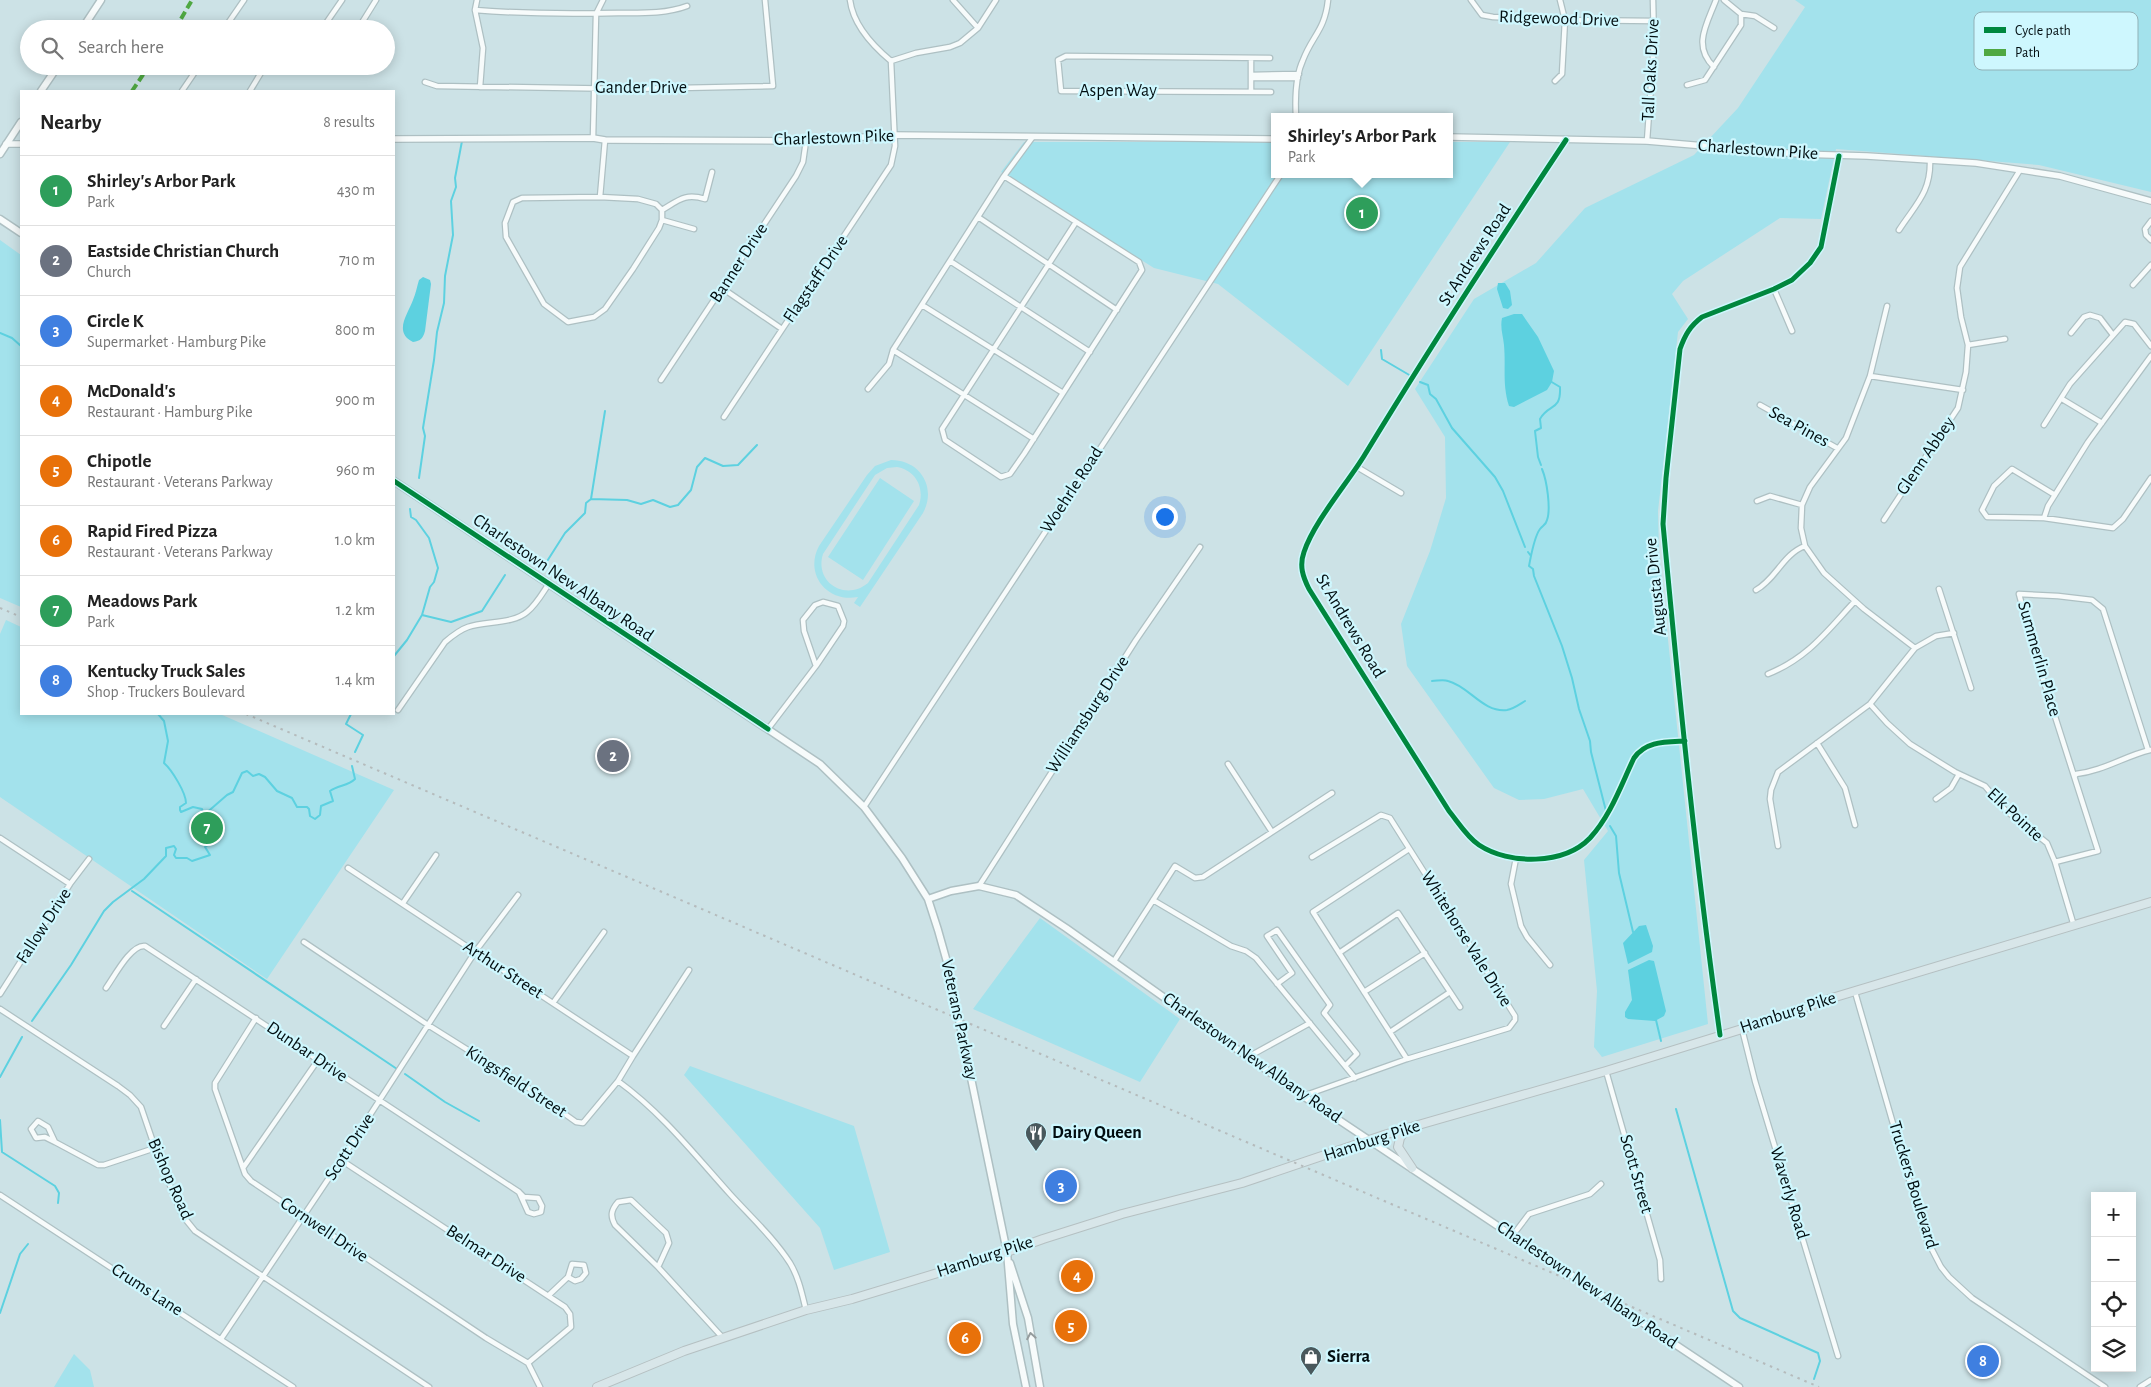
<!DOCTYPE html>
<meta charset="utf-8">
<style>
body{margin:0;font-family:"Alegreya Sans",sans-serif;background:#f6f6f6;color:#222}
.controls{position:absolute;right:15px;bottom:15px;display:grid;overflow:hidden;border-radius:0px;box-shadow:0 2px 12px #0003}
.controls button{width:45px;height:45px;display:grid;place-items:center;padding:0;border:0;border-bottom:1px solid #e0e0e0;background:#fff;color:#222;font:25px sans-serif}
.you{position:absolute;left:1164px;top:516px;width:18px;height:18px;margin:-12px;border:4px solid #fff;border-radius:50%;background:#1a73e8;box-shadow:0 0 0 8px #1a73e833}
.badge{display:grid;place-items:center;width:32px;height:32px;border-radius:50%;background:#49585c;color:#fff;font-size:16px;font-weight:700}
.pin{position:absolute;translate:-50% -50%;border:2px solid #fff;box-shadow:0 1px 5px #0006}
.popup{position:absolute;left:1271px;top:113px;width:182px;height:65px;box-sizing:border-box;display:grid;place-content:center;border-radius:0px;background:#fff;filter:drop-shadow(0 1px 4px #0005);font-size:16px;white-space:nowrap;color:#767676}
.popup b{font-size:19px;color:#222}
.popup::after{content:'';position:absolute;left:50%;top:100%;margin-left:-10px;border:10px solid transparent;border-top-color:#fff}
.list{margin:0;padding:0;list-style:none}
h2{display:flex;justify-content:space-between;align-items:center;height:65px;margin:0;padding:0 20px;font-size:21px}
h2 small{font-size:16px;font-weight:400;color:#767676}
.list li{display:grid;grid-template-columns:32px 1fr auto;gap:15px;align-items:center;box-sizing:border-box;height:70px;padding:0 20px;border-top:1px solid #e0e0e0}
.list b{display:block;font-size:19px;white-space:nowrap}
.list p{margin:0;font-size:16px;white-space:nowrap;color:#767676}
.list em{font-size:16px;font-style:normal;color:#767676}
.icon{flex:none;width:28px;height:28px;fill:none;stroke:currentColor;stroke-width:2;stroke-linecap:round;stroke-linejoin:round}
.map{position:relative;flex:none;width:2151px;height:1387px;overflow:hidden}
.search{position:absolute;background:#fff;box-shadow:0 2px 12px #0003;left:20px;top:20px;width:375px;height:55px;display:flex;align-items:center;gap:12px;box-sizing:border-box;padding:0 18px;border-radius:28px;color:#767676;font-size:19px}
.panel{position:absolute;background:#fff;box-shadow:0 2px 12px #0003;left:20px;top:90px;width:375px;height:625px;border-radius:0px}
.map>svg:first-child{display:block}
</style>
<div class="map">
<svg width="2151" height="1387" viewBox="0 0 2151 1387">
<rect width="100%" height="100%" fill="#cce2e6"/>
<path fill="#a3e2ec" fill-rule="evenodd" d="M1795 0H2151V192L2039 165 1836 149 1821 219 1780 218 1683 281 1672 294 1688 319 1678 332 1658 511 1659 553 1708 1024 1602 1057 1594 1047 1597 991 1584 860 1608 831 1583 789 1544 799 1519 800 1494 788 1407 666 1401 624 1430 551 1446 498 1445 437 1415 389 1474 299 1536 263 1585 208 1694 155 1738 108 1805 7Z
M1024 142H1274V174H1450V142H1510L1348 386 1218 284 1154 268 1001 172Z
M0 240 21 255V607L0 598Z
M891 460C920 460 937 487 923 513L860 607 854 603 858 597C827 603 804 574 819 546L867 475 875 466ZM897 467C915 470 925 487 919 505L868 583C845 602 814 582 823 554L875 475 887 468Z
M880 478 914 501 863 580 828 557Z
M6 620 21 627V714H220L394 790 267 979 0 797V634Z
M1040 918 1180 1019 1140 1082 973 1009Z
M690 1066 854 1126 890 1252 834 1270 820 1228 684 1075Z
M74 1354 90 1370 94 1387H54Z"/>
<path fill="#5dd1e0" d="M423 277 430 280 431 284 425 331C423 338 421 341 413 342 393 332 408 314 413 300 416 293 417 286 419 280Z
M1498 283H1505L1510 291 1512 305 1508 309 1503 308 1497 289Z
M1514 314H1522L1538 337 1554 371 1552 382 1547 390 1514 407 1509 406C1502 384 1506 367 1504 345 1503 335 1500 328 1502 318Z
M1646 925 1653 946 1652 952 1628 964 1623 943 1639 926Z
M1649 960 1654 961 1666 1011 1664 1016 1655 1021 1628 1019 1625 1017V1012L1632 1000 1628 970Z"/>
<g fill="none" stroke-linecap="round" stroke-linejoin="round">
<path stroke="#5dd1e0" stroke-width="2" d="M0 333 12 338 21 346
M1381 350 1382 359 1411 376
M1420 382 1428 385 1430 394 1436 399 1452 428 1495 477 1503 491 1525 547
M1541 465 1538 457 1535 431 1541 428 1540 419C1549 403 1561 412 1560 387L1550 381
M1542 469C1547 481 1551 509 1547 520 1546 525 1543 525 1540 529 1534 537 1531 556 1529 566L1533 569 1534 576 1562 646 1572 678 1579 709 1590 741 1591 752 1606 811
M419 478 425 436 423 428 434 360 437 332 444 303 445 276 453 235 451 201 456 187 455 178 462 141
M591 499 627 500 641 504 653 500 670 507 678 505 691 490 697 467 705 458 723 466 738 465 757 445
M1528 552 1531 556
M544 566 565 533 585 513 586 503 591 499 605 411
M422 615 451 622 482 611 505 575
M394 656 407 640 422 615 430 587 434 582 438 568 429 538 416 520 411 517 410 509
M1432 681C1437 681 1443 679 1448 681 1469 686 1483 713 1507 710 1513 709 1520 704 1525 701
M351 714 346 724 363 735 355 752
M204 815 227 795 233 792 242 773 247 771 253 776 259 774 265 777 277 791 292 798 297 807H307L309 809 310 816 315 819 320 815 321 806 333 801 330 791C338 785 348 786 355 779L352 766
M1610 826 1616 836 1619 873 1633 932
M132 891 397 1069
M1656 1020 1661 1041
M32 1021 71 965 104 911 113 902 144 879 166 856V848L174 846 176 849 174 855 176 858H187L192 861 210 855 205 847 217 839 204 815 202 809 193 807 181 812 180 810V807L186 803C186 793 172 770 164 763L168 741 164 721 158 714
M405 1074 445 1102 479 1121
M0 1077 22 1037
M1676 1109 1733 1311 1740 1318 1818 1353 1820 1361 1814 1379
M0 1120 2 1152 55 1186 59 1193 58 1203
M0 1313 20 1254 28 1244"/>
<g stroke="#aec0c3" stroke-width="7">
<path id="minor" d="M477 0 475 10 483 48 480 87
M953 0 978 28
M1471 0 1482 15 1493 17 1565 20 1655 21
M475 10C523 14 571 14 618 13 641 13 666 14 687 6
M1741 14 1755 16 1774 28
M224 29 244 0
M322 29 342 0
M358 29 376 0
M1270 58 1066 56 1058 60 1061 91 1271 92
M891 61 916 53 950 47 960 43 978 28 996 0
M1714 67C1692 46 1707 24 1716 0
M1251 75 1299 74
M1251 78H1298
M1555 81 1562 74 1565 20 1560 0
M425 82 437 86 630 89 773 86 765 0
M1687 85 1705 80 1741 25V14L1724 0
M182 91 199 66
M250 91 265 66
M1251 92V58
M1296 117C1295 99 1295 77 1303 60 1312 36 1325 30 1328 0
M593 138 596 14 603 0
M1566 140C1497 244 1429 349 1364 456 1346 485 1314 522 1304 552 1299 566 1303 577 1309 589L1449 811C1458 822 1467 837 1479 845 1509 865 1564 865 1590 838 1611 815 1621 785 1634 758 1646 741 1665 742 1685 741
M1647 141 1654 43 1653 0
M1004 176 1139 262 1142 270 1024 454 1010 474 1001 477 945 440 942 429 1076 222
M600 197 638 199 656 204 662 210V220L659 228 633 269 605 309 594 317 568 322 544 304 506 237 505 223 513 202 522 198 600 197 605 140
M662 210C679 200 685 193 705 199L712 172
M978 217 1117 310
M662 220 694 229
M2151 221 2145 229 2146 235 2151 240
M1899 230C1916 204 1931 192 1930 160
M950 261 1090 352
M2133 285 2151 265
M722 288 782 329
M1774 289 1792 331
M922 305 1063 393
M1887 306 1870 376 1846 438 1810 487 1802 505 1801 528 1805 546 1824 573 1864 609 1915 648
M2071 333 2084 317 2090 315 2100 318 2113 335
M1968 345 2005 339
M893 350 1034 439
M1870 376 1963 390
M661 380 796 176 803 162 806 141
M868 389 889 364 893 350 1004 176 1032 138
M2062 399 2102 423
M1760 405 1837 448
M724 417 891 165 895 146 891 61C873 46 853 24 850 0
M2044 425 2070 384 2125 322 2134 324 2151 346
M1357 467 1401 493
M2055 495 2012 469 1994 486 1982 510 1987 517 2044 518 2113 528 2123 519 2151 478
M1757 501 1770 496 1802 505
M2044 518 2048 506 2088 442 2151 356
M1884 520 1958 408 1966 372 1968 345 1961 317 1957 288 1960 267 2020 170
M1939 589 1971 688
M1756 590C1776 579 1783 554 1805 546
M823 602 838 606 844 621 843 626 816 666 804 631 803 620 815 605Z
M1768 674C1808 658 1827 631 1855 601
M1870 704 1887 723 1910 744 1955 772 1985 786 2005 810 2047 843 2055 862 2074 926
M398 710 445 642C452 636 459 630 468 627 485 621 513 624 527 612 536 605 542 594 548 585
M768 729 816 666
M1817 743 1845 788 1855 825
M1228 764 1272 832
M2075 776 2076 774C2103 771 2125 756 2150 750
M1936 799 1951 788 1959 774
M864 807 1281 174
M0 838 70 884
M1778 846 1770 799 1771 790 1778 772 1870 704 1915 648 1936 636 1954 633
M1516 858 1511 884 1521 926 1527 937 1550 965
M2055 862 2098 851 2036 657 2019 594 2058 596 2092 600 2103 609 2148 750
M979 886 1136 640 1200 547
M1153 900 1231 946 1246 951 1256 958 1355 1078
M403 903 436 855
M304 942 428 1025 527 1087 576 1122 583 1123 618 1081 633 1056 348 868
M1339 953 1398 913 1460 1007
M1114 961 1175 866 1195 878 1203 877 1332 793
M1277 984 1292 973 1267 936 1277 930 1330 1005 1324 1013 1357 1054 1345 1066
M106 988C114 977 131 944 145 946L519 1192 524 1197 538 1198 542 1206 541 1212 534 1214 528 1212 519 1192
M1364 992 1425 953
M1855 992 1926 1238 1941 1267 1949 1277 1972 1298 2105 1387
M0 994 70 884 89 859
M553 1003 604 932
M0 1009 118 1086 130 1095 141 1107 155 1148 182 1215 195 1231 429 1387
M256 1018 215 1083V1089L245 1174 251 1181 486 1338 528 1363 540 1387
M164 1026 196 979
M1742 1029 1755 1081 1838 1356
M1390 1032 1450 992
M1720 1035C1696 865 1679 695 1663 524L1666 478 1680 349C1685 335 1690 326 1702 317L1774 289 1792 280 1810 263 1821 247 1839 156
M633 1056 689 970
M1248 1057 1310 1023
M1407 1059 1313 912 1409 849
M1606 1071 1660 1260 1661 1279
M618 1081C662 1113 694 1154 730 1194 750 1216 774 1238 790 1263 799 1278 802 1294 806 1310
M1303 1096 1407 1059 1509 1028 1515 1020V1016L1390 818 1381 815 1312 857
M38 1121 48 1127 55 1142 45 1137 36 1138 31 1129Z
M55 1142 98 1165H104L155 1148
M341 1160 565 1307 570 1314 571 1327 528 1363
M243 1168 318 1060
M0 1195 293 1387
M1513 1235 1529 1214 1590 1194 1601 1184
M658 1267 669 1243 666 1233 631 1200 618 1202C611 1210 610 1216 615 1225L658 1267 723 1338
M549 1295 568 1277 572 1264 584 1265 586 1273 581 1279 575 1281 568 1277
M221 1339 341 1160 475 952 518 895
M2140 1387 2151 1380"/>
</g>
<g stroke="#aec0c3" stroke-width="8">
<path id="tertiary" d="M1450 137 1647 141 1798 154 1867 156 1976 163 2060 176 2151 201
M394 139 593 138 605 140 806 141 894 135 1274 139
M6 144H21"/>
</g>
<g stroke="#aec0c3" stroke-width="9">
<path id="secondary" d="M82 29 101 0
M41 91 58 66
M0 154 21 122
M0 219 21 233
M394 481 820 764 864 807 902 858 928 899 938 930 947 962 1007 1252 1013 1324 1026 1387
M928 899 951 891 979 886 1016 895 1066 928 1303 1096 1739 1387
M1010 1263 1028 1318 1040 1387"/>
</g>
<g stroke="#b5c0c2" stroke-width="10">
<path id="primary" d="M1406 1129 1400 1138 1398 1147 1412 1168
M597 1387 684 1351 806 1310 852 1299 1007 1252 1043 1239 1122 1214 1242 1183 1387 1134 1606 1071 1742 1029 1832 998 2151 902"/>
</g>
<use href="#minor" stroke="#f7fbfb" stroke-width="4.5"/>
<use href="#tertiary" stroke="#f7fbfb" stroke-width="5.5"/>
<use href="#secondary" stroke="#f7fbfb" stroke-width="6"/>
<use href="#primary" stroke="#d8e6e9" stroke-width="8"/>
<path stroke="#b5bbbc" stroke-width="2" stroke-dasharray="2.5 5" stroke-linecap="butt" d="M0 608 21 617
M246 714 1819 1387"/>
<path stroke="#4fa842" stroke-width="4" stroke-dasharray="8 4" stroke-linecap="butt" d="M175 29 192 0
M132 91 149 66"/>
<g stroke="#cef7fe" stroke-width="8">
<path id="cycleway" d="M1566 140C1497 244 1429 349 1364 456 1346 485 1314 522 1304 552 1299 566 1303 577 1309 589L1449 811C1458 822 1467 837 1479 845 1509 865 1564 865 1590 838 1611 815 1621 785 1634 758 1646 741 1665 742 1685 741
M394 481 768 729
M1720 1035C1696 865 1679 695 1663 524L1666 478 1680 349C1685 335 1690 326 1702 317L1774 289 1792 280 1810 263 1821 247 1839 156"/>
</g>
<use href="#cycleway" stroke="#00873e" stroke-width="5"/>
</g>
<defs><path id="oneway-chevron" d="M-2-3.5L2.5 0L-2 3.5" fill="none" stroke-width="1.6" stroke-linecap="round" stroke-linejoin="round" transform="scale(1.25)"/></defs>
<use stroke="#959c9d" href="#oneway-chevron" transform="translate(1031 1336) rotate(-100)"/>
<defs>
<g id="restaurant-pin" transform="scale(1.125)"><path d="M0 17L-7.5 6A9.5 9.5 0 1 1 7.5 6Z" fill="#49585c" stroke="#cef7fe"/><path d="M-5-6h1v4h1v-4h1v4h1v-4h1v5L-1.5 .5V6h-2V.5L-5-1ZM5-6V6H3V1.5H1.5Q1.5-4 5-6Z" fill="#fff"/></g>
<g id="shop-pin" transform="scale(1.125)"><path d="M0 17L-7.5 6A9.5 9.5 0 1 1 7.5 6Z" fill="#49585c" stroke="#cef7fe"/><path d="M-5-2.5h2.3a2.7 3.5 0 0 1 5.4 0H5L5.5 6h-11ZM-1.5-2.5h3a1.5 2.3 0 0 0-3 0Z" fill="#fff"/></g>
</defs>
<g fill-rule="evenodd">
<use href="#restaurant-pin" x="1036" y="1133"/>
<use href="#shop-pin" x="1311" y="1357"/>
</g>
<g text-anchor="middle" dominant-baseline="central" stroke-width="4.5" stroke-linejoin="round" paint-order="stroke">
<g font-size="18" fill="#020e11" stroke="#cef7fe">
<text transform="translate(1559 19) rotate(2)">Ridgewood Drive</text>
<text transform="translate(1651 70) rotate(-87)">Tall Oaks Drive</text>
<text x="641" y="88">Gander Drive</text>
<text x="1118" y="91">Aspen Way</text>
<text transform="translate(834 138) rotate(-2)">Charlestown Pike</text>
<text transform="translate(1758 150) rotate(4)">Charlestown Pike</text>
<text transform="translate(1475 255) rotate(-57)">St Andrews Road</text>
<text transform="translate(739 263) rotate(-57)">Banner Drive</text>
<text transform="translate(816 279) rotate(-56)">Flagstaff Drive</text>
<text transform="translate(1799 427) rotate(29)">Sea Pines</text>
<text transform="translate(1926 456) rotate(-56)">Glenn Abbey</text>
<text transform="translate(1072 490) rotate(-57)">Woehrle Road</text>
<text transform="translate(563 578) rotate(34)">Charlestown New Albany Road</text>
<text transform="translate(1656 587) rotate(-96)">Augusta Drive</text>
<text transform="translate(1350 626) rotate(59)">St Andrews Road</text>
<text transform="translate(2039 659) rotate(74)">Summerlin Place</text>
<text transform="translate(1088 715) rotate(-57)">Williamsburg Drive</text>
<text transform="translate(2015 815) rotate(43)">Elk Pointe</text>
<text transform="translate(44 926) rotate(-57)">Fallow Drive</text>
<text transform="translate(1466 939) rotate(58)">Whitehorse Vale Drive</text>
<text transform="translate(503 970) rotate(33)">Arthur Street</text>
<text transform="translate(1788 1013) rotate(-18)">Hamburg Pike</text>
<text transform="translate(959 1020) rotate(78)">Veterans Parkway</text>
<text transform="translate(307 1052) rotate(34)">Dunbar Drive</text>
<text transform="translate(1252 1058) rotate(35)">Charlestown New Albany Road</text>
<text transform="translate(516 1082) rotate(33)">Kingsfield Street</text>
<text transform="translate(1372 1141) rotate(-18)">Hamburg Pike</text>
<text transform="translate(350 1147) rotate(-57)">Scott Drive</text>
<text transform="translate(1636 1174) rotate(74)">Scott Street</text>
<text transform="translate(170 1179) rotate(66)">Bishop Road</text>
<text transform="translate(1913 1185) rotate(73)">Truckers Boulevard</text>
<text transform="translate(1789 1193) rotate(73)">Waverly Road</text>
<text transform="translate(324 1230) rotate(34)">Cornwell Drive</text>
<text transform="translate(486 1254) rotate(33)">Belmar Drive</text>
<text transform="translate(985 1257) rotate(-18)">Hamburg Pike</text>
<text transform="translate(1587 1285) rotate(34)">Charlestown New Albany Road</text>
<text transform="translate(147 1290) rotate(33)">Crums Lane</text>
</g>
<g font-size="18" font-weight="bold" fill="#020e11" stroke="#cef7fe" text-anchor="start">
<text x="1052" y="1133">Dairy Queen</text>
<text x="1327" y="1357">Sierra</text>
</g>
</g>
<rect x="1974" y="12" width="164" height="58" rx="8" fill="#cef7fe" stroke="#91b1b7" stroke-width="1"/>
<rect x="1984" y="27" width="22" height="6" fill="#00873e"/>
<rect x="1984" y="49" width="22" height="7" fill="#4fa842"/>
<g font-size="14" fill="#020e11">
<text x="2015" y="35">Cycle path</text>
<text x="2015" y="57">Path</text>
</g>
</svg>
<div class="controls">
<button>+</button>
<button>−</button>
<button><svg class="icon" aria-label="locate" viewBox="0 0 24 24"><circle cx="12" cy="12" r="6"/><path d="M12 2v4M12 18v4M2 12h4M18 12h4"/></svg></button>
<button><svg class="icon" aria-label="layers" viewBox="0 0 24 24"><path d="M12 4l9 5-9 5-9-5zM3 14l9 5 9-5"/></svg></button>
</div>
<div class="you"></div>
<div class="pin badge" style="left:1362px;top:213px;background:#2e9e5b">1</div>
<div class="popup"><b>Shirley's Arbor Park</b>Park</div>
<div class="pin badge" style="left:613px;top:756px;background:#6b7280">2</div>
<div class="pin badge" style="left:1061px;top:1186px;background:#3f7fe0">3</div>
<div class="pin badge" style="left:1077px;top:1276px;background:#e8710a">4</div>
<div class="pin badge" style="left:1071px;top:1326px;background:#e8710a">5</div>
<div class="pin badge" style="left:965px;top:1338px;background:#e8710a">6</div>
<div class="pin badge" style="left:207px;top:828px;background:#2e9e5b">7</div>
<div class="pin badge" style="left:1983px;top:1361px;background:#3f7fe0">8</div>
<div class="search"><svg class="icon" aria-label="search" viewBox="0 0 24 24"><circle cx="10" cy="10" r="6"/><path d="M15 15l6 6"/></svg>Search here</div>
<section class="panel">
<h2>Nearby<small>8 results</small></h2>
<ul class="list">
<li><span class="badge" style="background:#2e9e5b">1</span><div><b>Shirley's Arbor Park</b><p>Park</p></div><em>430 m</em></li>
<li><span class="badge" style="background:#6b7280">2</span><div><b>Eastside Christian Church</b><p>Church</p></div><em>710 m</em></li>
<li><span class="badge" style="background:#3f7fe0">3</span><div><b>Circle K</b><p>Supermarket · Hamburg Pike</p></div><em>800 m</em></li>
<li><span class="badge" style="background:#e8710a">4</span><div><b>McDonald's</b><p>Restaurant · Hamburg Pike</p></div><em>900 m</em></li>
<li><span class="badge" style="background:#e8710a">5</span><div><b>Chipotle</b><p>Restaurant · Veterans Parkway</p></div><em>960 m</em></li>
<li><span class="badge" style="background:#e8710a">6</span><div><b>Rapid Fired Pizza</b><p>Restaurant · Veterans Parkway</p></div><em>1.0 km</em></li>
<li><span class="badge" style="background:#2e9e5b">7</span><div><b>Meadows Park</b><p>Park</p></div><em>1.2 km</em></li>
<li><span class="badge" style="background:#3f7fe0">8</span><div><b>Kentucky Truck Sales</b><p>Shop · Truckers Boulevard</p></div><em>1.4 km</em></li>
</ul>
</section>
</div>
